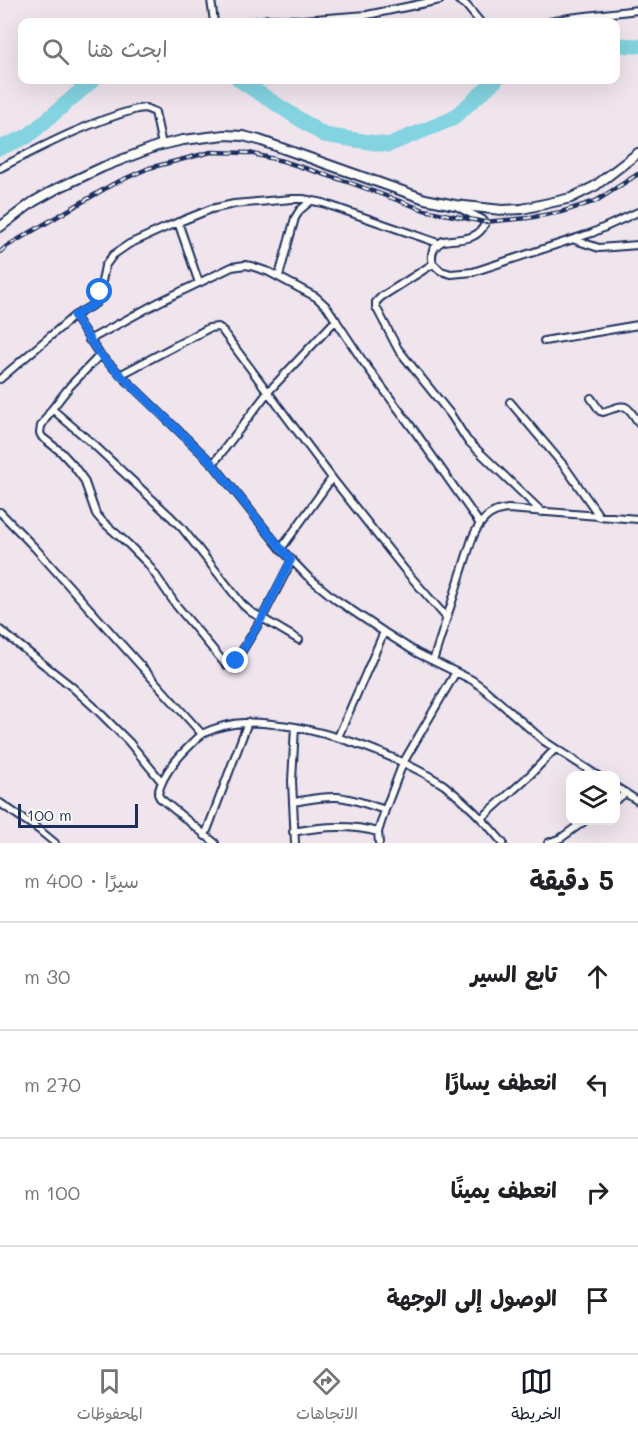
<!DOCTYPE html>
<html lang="ar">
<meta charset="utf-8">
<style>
body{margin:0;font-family:Mali,"Playpen Sans Arabic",sans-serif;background:#f6f6f6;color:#202124;direction:rtl}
.controls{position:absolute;right:18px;bottom:18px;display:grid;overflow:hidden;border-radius:12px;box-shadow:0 6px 24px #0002}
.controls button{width:54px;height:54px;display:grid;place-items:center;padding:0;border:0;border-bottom:2px solid #e0e0e0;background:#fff;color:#202124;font:30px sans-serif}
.scale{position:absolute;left:18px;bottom:15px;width:120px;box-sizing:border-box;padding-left:6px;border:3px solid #1b2f5e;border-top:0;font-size:16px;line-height:21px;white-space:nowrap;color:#1b2f5e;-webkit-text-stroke:4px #fdfcf7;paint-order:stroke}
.stop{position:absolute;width:18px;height:18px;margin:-14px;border:4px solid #1a73e8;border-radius:50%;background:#fff}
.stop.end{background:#1a73e8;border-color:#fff;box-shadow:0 2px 6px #0008}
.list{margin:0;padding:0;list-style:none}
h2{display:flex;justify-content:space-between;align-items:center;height:78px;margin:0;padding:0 24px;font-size:26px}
h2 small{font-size:20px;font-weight:400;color:#757577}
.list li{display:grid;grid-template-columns:39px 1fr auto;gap:18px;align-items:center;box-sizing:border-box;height:108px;padding:0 24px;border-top:2px solid #e0e0e0}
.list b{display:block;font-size:22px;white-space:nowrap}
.list em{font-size:20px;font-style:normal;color:#757577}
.icon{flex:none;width:33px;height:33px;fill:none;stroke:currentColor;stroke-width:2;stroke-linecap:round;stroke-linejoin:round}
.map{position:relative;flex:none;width:638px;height:843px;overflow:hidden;direction:ltr}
.search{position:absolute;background:#fff;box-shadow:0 6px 24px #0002;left:18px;right:18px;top:18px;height:66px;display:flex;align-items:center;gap:15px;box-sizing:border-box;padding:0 21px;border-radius:12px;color:#757577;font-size:22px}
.sheet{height:510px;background:#fff}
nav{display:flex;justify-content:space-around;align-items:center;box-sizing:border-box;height:84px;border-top:2px solid #e0e0e0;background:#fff;font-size:16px;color:#757577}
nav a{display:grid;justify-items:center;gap:3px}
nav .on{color:#111827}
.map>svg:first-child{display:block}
</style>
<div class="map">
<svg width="638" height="843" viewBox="0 0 638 843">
<rect width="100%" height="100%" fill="#f0e4ed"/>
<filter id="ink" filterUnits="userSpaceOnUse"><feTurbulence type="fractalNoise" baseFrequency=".0167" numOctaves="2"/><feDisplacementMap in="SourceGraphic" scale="12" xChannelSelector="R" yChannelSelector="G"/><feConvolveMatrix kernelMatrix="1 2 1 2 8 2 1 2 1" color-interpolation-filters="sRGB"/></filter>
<g filter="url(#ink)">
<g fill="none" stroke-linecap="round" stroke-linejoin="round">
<path stroke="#83d3e0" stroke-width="15" d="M616 45 638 46
M239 80 324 135 388 145 452 119 496 80
M0 148 28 136 93 80"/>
<g stroke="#1b2f5e" stroke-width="10">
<path id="minor" d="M211 0 214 22
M458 0 466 5 480 22
M254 22 269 19 302 20 367 15 440 0
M550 22 569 18 638 10
M0 168C45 145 89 122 137 109L145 108 155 112 162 145
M458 207 483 220 485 224C476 242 460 238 443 241 433 246 430 254 433 264L381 297 376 302V307L398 349 451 415 467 440 542 512
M178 222 199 283
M575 240 599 248 638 245
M433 264 441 271 451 274 473 272 592 233 638 212
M279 276 295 218 300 210 311 201
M74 316 100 355 213 464 281 549 307 576 335 599 384 632 417 653 472 680 483 688 544 741 598 776
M89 340 159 302 232 267 245 265 251 266 269 272 316 297 327 307 362 360 416 433 480 524
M544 341 638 325
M100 355 70 386 52 409 41 426 40 433 42 437 61 452 73 465 84 480 96 514 102 521 128 544 148 564 176 605 226 665 229 666 236 661 262 618 299 640
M120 375 209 328 218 327 221 329 332 478 404 569 446 617
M0 379 74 316 96 303 99 297 105 266 113 255 129 244 169 226 211 209 234 204 292 199H303L323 203 438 243
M591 398 600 411 603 412C625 405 625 401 638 422
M510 402 565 467 600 517
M52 409 93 444 171 517 182 528 242 604 251 612 262 618 292 560
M213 464 268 392 336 320
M0 512 35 548 202 734C185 750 163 770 158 794L160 798 215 843
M281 549 332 478
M0 630 71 686 93 706 129 742 162 782
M433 661 472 539C479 522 489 510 508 509L638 519
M295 727C335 735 371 747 408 765 420 771 432 777 444 785 466 802 485 821 503 843
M202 734C234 718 260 722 295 727L292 781 295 843
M338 737 384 632
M616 787 638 801
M616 800 626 793
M293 802C307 800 322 796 337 797 353 798 369 805 385 810
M0 803 38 829 55 843
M482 818 530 775 555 749
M293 832C322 826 350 824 378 832
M205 836 248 722
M379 843 378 832 385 810 403 763 456 672
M548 843 561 838 586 820"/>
</g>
<g stroke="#1b2f5e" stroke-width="12">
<path id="tertiary" d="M0 227 33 202 58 188 103 167 157 146 183 140 225 135 243 136 259 140 425 199 455 205 502 210 522 209 571 198 595 186 638 153"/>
</g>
<use href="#minor" stroke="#fdfcf7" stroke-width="6"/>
<use href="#tertiary" stroke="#fdfcf7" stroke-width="8"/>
<g stroke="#1b2f5e" stroke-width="4.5">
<path id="rail" d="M0 252 7 246 113 184 149 168 211 152 249 153 283 161 348 182 424 210 484 222 528 218 561 212 596 201 638 174"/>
</g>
<use href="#rail" stroke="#fdfcf7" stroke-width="2" stroke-dasharray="7" stroke-linecap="butt"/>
</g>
</g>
<g fill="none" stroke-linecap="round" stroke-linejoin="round" filter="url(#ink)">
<path stroke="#1a73e8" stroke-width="8" d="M100 292 96 303 74 316 100 355 213 464 265 529 291 560 262 618 236 661"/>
</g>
</svg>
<div class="controls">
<button><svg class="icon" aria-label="layers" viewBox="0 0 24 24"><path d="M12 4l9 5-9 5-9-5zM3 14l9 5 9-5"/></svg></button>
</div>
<div class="scale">100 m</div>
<div class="stop" style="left:100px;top:292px"></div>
<div class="stop end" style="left:236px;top:661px"></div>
<div class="search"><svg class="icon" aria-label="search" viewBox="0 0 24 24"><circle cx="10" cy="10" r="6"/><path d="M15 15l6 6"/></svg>ابحث هنا</div>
</div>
<section class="sheet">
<h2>5 دقيقة<small>سيرًا · 400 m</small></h2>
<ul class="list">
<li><svg class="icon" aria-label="ahead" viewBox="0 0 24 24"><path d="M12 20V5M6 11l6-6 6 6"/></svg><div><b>تابع السير</b></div><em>30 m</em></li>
<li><svg class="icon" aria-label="left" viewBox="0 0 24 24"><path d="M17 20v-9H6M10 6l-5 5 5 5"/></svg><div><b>انعطف يسارًا</b></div><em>270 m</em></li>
<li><svg class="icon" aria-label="right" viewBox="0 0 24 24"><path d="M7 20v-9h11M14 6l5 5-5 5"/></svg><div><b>انعطف يمينًا</b></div><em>100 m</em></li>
<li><svg class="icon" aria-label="arrive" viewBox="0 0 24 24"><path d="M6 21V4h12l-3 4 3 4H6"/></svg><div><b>الوصول إلى الوجهة</b></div></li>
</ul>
</section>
<nav>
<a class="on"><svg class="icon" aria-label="map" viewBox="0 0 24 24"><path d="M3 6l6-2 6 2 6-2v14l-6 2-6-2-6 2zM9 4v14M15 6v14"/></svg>الخريطة</a>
<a><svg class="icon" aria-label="directions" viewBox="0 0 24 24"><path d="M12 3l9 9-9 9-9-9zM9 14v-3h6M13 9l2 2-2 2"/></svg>الاتجاهات</a>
<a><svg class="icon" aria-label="saved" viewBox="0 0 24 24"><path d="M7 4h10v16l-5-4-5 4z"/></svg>المحفوظات</a>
</nav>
